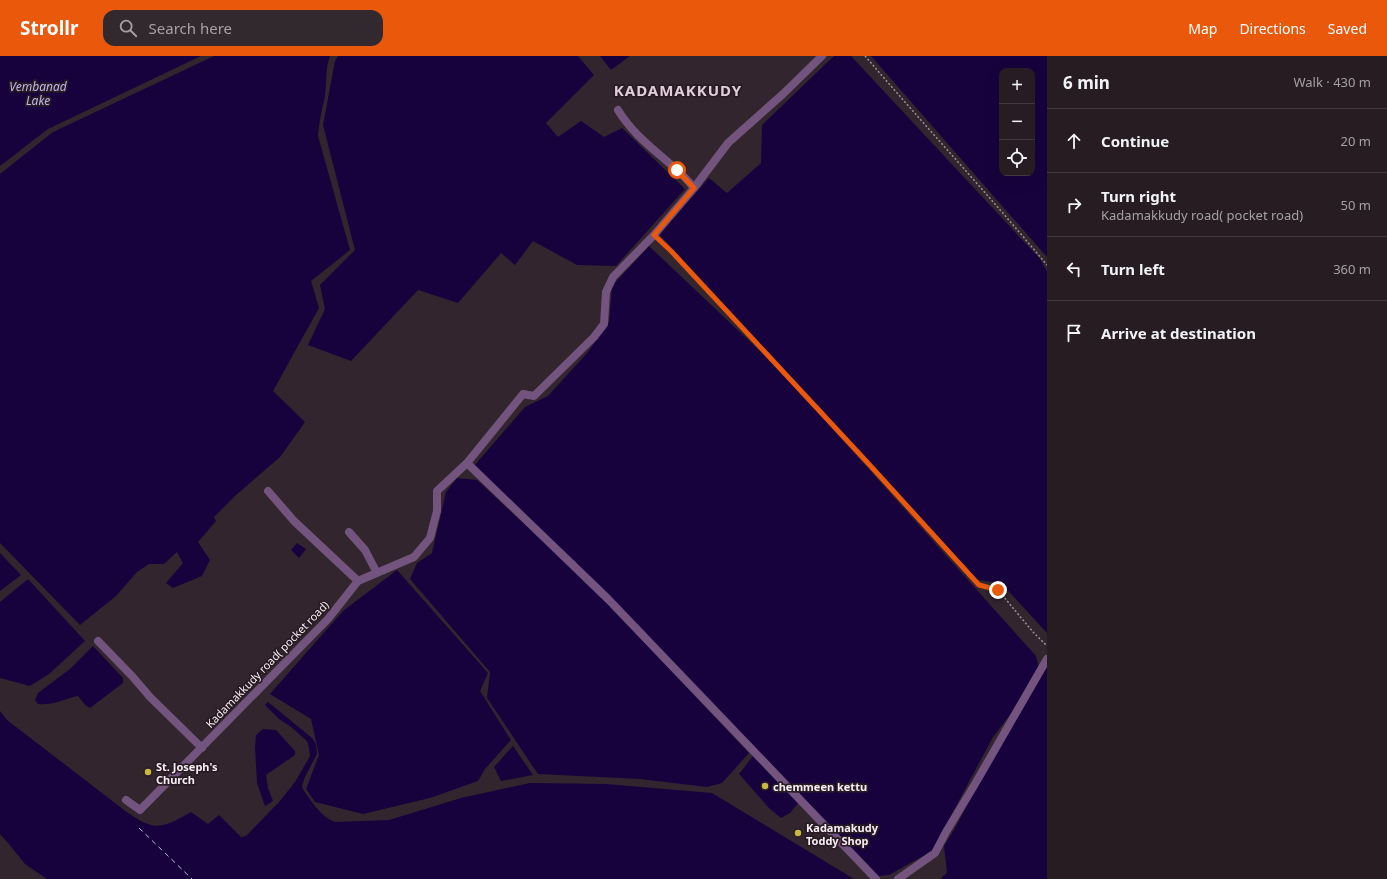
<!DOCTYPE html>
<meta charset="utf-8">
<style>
body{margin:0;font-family:"Noto Sans",sans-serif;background:#32292f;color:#f1f3f6}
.controls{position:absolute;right:12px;top:12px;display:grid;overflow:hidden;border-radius:8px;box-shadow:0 4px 16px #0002}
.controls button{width:36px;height:36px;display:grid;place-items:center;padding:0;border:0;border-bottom:1px solid #423a40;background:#261c22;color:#f1f3f6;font:20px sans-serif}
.stop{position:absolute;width:12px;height:12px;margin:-9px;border:3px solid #ea580c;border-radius:50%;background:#fff}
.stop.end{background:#ea580c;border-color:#fff;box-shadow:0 1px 4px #0008}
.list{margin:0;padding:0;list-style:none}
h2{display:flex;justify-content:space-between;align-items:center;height:52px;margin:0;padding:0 16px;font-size:17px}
h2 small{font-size:13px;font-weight:400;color:#a4a1a5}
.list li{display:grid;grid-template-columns:26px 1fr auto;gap:12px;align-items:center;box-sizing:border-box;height:64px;padding:0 16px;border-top:1px solid #423a40}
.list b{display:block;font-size:15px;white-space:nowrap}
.list p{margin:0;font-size:13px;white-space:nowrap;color:#a4a1a5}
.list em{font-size:13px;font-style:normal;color:#a4a1a5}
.icon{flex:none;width:22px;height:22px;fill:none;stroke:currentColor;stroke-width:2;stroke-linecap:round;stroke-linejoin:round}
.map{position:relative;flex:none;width:1047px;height:823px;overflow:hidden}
header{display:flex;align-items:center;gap:24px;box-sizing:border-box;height:56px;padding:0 20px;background:#ea580c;color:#fff}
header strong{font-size:19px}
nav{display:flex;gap:22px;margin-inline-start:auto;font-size:14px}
.search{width:280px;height:36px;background:#32292f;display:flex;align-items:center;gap:10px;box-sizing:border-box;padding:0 14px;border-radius:12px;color:#a4a1a5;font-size:15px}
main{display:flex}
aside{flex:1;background:#261c22}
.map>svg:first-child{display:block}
</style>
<header>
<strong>Strollr</strong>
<div class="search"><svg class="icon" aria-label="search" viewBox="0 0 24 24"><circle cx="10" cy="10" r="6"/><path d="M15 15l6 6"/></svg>Search here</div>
<nav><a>Map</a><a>Directions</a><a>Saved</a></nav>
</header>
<main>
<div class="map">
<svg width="1047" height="823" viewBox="0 0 1047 823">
<rect width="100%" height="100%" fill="#32252e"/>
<path fill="#18023e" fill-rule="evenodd" d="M0 0H201L48 73 0 110Z
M214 0H330C325 13 327 26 325 40 322 53 319 66 318 80L350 194 311 225 319 252 273 335 305 366 280 401 236 439 214 461 216 465 198 486 210 504 202 520 173 532 166 527 183 507 177 496 164 508H149L137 516 116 540 80 569 0 487V118L53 76Z
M338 0H578L594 19 546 67 558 81 581 65 604 81 622 72 685 133 616 210 577 209 533 185 515 209 501 197 458 247 418 234 351 305 308 289 325 253 320 229 355 194 323 69 335 5Z
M600 0H630L611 14Z
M834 0H851L1040 203 1047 215V577L1001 527 977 524 659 178 709 122 727 137 761 107 762 69Z
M871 0H1047V201ZM1002 15H1032V117H1002Z
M649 190 781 315 1036 600 1039 612 1019 647 993 681 932 795 889 819 878 820 474 410 525 351 548 340 588 296 609 266 612 230Z
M457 422 477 424 590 529 749 697 722 727 707 731 640 723 538 718 487 642 490 616 410 523 417 507 432 497 446 436Z
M297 487 306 493 299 502 291 494Z
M0 497 21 519 0 535Z
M397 514 488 617 480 635 511 684 485 713 478 725 430 742 363 758 315 746 306 733 319 699 311 663 270 638 343 555Z
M28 523 85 585 49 618 30 630 0 622V546Z
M93 590 123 622V627L90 652 85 649 78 640C64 643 51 650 38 648L35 644 38 637 70 613Z
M1047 610V823H940L947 817 944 790 954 774 977 731Z
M268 646 312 682 316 688 317 698 305 721 302 730 303 733C311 745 321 761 335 766L389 764 461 742 530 727 606 728 712 737 854 823H47L25 808 8 787 0 778V655L7 664 128 757C135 761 141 766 148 768 163 774 178 763 191 756L208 768 219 759 241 781 246 780 279 746 295 726 310 700 309 692 307 685 291 671 279 663 265 649Z
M263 673 276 674 295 695V699L266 719 268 732 273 745 265 750 257 727 255 691 256 679Z
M513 690 533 719 501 725 494 711Z
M753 700 799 746 790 757 781 762 769 752 739 718Z"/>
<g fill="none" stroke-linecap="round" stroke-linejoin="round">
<path stroke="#beb7f0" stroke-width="1" stroke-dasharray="5 4" stroke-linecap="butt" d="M139 772 192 823"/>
<path stroke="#9d9199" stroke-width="1.5" stroke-dasharray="2 2" stroke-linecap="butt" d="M865 0C925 70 988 138 1047 209
M660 184 867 406 929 476 979 529 998 534 1033 576 1047 590"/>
<path stroke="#72547e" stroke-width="8" d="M618 54C633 79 656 95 677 114 683 119 689 126 694 132
M467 407 608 543 876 823
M268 435 294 465 358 525
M349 476 365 494 377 517
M98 585 132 620 150 641 202 692
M126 744 140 754 328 563 358 525 414 501 430 482 437 455V435L467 407 523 338 534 340 594 281 604 268 606 236 613 221 654 179 694 132 728 87 783 38 822 0
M898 823 935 797 946 776 975 728 1047 603"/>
</g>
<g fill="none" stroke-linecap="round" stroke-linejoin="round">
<path stroke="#ea580c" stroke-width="5" d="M677 114 694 132 654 179 671 195 867 406 979 529 998 534"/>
</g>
<g fill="#caba3a" stroke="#281b24" stroke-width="1.5">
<circle cx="148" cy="716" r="4"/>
<circle cx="765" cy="730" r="4"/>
<circle cx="798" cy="777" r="4"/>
</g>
<g text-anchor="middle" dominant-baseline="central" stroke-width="3.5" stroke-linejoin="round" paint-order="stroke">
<g font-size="11" fill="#f7edf3" stroke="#281b24">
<text transform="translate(267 608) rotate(-46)">Kadamakkudy road( pocket road)</text>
</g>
<g font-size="11" font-weight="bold" fill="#f7edf3" stroke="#281b24" text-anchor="start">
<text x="156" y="710">St. Joseph's<tspan x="156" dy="13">Church</tspan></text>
<text x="773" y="730">chemmeen kettu</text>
<text x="806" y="771">Kadamakudy<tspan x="806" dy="13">Toddy Shop</tspan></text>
</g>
<g font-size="12" font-style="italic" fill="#beb7f0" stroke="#281b24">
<text x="38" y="30">Vembanad<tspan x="38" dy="14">Lake</tspan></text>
</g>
<g font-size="15" font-weight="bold" letter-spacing="1" fill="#e1ceda" stroke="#281b24">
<text x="678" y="34">KADAMAKKUDY</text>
</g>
</g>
</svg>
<div class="controls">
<button>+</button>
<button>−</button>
<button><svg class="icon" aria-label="locate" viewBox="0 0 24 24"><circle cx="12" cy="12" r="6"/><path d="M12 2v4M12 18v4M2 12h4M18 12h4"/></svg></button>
</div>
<div class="stop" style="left:677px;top:114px"></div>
<div class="stop end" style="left:998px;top:534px"></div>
</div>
<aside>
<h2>6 min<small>Walk · 430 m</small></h2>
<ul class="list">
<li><svg class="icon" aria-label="ahead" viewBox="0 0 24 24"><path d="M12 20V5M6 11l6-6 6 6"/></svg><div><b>Continue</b></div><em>20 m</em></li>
<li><svg class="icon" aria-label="right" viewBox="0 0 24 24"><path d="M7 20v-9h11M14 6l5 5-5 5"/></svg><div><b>Turn right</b><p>Kadamakkudy road( pocket road)</p></div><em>50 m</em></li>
<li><svg class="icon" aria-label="left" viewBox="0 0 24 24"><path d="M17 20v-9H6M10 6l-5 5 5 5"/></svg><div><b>Turn left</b></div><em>360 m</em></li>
<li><svg class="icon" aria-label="arrive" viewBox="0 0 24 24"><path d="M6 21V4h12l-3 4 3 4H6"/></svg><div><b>Arrive at destination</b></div></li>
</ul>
</aside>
</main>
